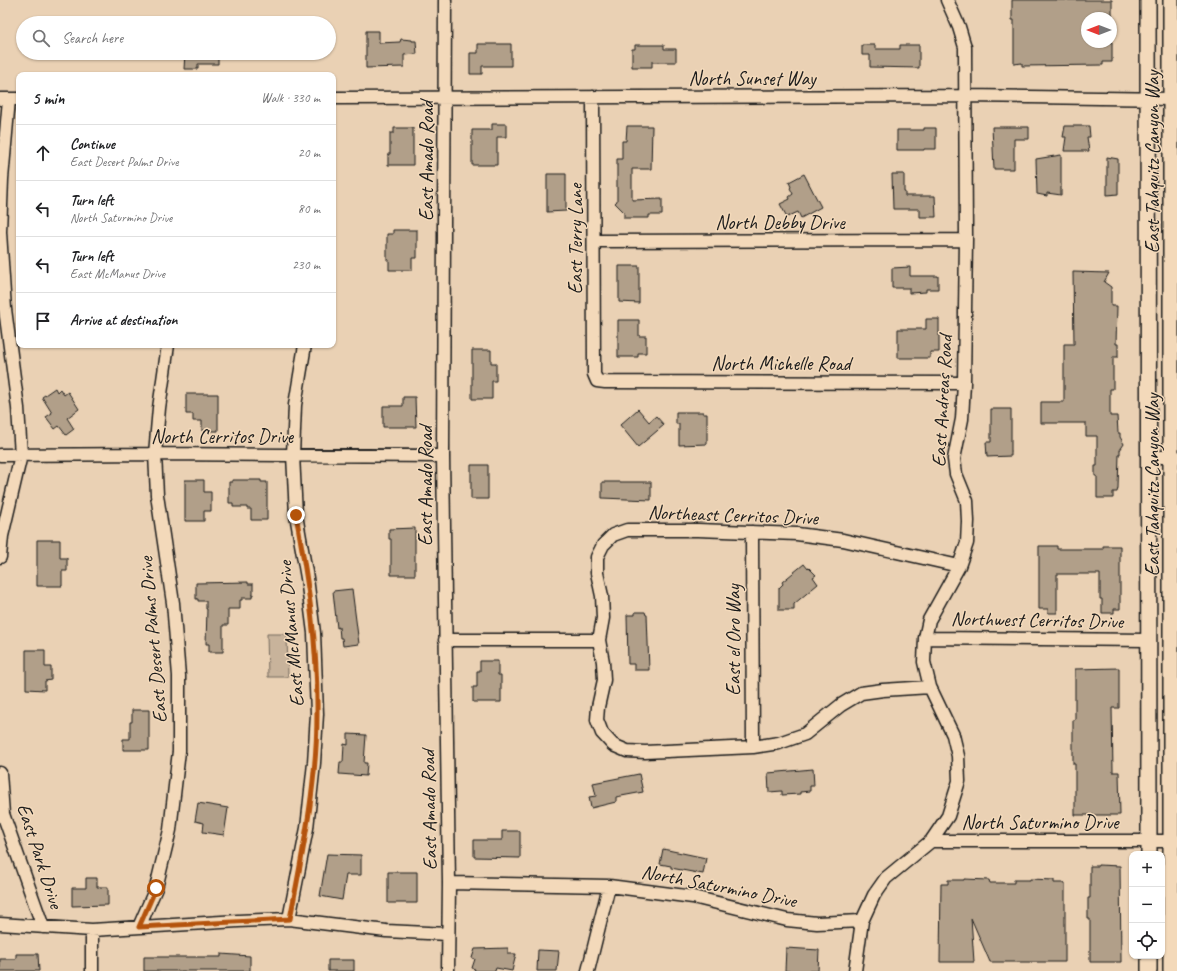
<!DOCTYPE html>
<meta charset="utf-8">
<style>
body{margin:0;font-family:Caveat,sans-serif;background:#f2f2f2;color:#202124}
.controls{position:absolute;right:12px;bottom:12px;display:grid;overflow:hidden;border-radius:8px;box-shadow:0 1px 3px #0004}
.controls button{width:36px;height:36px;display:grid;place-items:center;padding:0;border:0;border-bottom:1px solid #e0e0e0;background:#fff;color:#202124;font:20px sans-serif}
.compass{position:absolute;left:1081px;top:12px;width:36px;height:36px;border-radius:50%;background:#fff;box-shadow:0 1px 3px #0004;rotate:270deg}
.stop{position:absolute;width:12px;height:12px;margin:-9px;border:3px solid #b45309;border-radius:50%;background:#fff}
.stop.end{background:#b45309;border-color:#fff;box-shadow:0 1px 4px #0008}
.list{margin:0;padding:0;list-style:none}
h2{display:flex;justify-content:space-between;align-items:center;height:52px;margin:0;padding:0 16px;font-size:17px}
h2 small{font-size:13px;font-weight:400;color:#757577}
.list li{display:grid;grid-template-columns:26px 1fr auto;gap:12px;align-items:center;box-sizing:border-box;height:56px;padding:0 16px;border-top:1px solid #e0e0e0}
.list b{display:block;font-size:15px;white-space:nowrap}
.list p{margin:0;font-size:13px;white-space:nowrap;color:#757577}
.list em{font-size:13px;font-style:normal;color:#757577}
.icon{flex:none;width:22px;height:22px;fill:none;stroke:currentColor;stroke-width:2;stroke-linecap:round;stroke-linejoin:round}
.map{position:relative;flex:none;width:1177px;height:971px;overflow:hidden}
.search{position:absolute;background:#fff;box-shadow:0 1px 3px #0004;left:16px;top:16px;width:320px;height:44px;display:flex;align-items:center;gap:10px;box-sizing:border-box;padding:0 14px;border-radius:22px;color:#757577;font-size:15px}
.panel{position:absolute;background:#fff;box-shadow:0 1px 3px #0004;left:16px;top:72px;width:320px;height:276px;border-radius:8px}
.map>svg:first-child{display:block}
</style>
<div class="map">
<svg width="1177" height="971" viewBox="0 0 1177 971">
<rect width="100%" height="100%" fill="#ead1b4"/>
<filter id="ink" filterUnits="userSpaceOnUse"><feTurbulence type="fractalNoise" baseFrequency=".025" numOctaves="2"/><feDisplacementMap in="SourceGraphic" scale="8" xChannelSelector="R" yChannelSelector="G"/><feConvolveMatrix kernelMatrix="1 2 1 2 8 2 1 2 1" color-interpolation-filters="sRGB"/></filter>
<g filter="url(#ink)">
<path fill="#c8b39b" stroke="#72685c" d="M267 634H287L288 677H268Z"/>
<path fill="#b19f89" stroke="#1c1c1c" d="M1012 0H1112V18H1087V42H1112V62H1103V65L1022 66V63L1014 64V20H1012Z
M366 31H379V43L400 42 401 39 412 40V41H416L417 54 404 55V67L366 68Z
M478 44H511V66H482V74H470V53H478Z
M635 45H664V49H676V62H652V67H632V49H635Z
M862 45H875V49H900V45H919V68L870 67V55H862Z
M185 53H218V64H198V69H184Z
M492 124H506V137H497V165H472V130H492Z
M627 126H652L651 169H632V200L662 199V215H649V218H624V212L615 203 617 201V159H622V141H626Z
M1065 126H1089L1090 137H1087L1089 151H1064L1066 137H1063Z
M992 127H1029V139H1014V169H994Z
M394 128H413V165H388V154H390V133H394Z
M924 128H936V149H924V150H897V130H924Z
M1061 155V195L1047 193V196L1037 194 1036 159Z
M1107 157 1118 159V194L1107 195Z
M547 174H566V211L547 212Z
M804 174 821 207 801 218 798 212 787 217 780 204 790 199 789 197 793 194 790 188 791 187 789 182Z
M892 174H904V192H905V196H935L936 217H920V209H893Z
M393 230H417V258H412V270H389V260H387V234H393Z
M619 266H639V303L619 302Z
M910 267V276H938V289H926V292L909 293V288H892V268Z
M1073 272 1109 273 1104 282 1111 287V306H1117L1116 344H1118V357H1113V389H1110V416H1117L1118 433H1120V437L1124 444 1120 450V454H1119L1118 488 1117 492H1113V498H1097V476H1095V466H1097V436H1086V423H1041V402H1064V344H1074Z
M926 319H939V352H930V358H898V329H926Z
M618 320H639V336H646V353H638V357H618Z
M472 350H491V363H496V381H492V399H472Z
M55 388 57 392 60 389 64 395 68 392 79 409 67 418 74 429 66 435 59 426 55 429 46 417 52 413 42 397Z
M186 394H218V431H202V421H193V414H186Z
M403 397H415L416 427H383V406H403Z
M638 409 649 422 656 416 664 425 638 447 620 425Z
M991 409H1011V456L987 457 986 442H991Z
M676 412H703V414H707V444L679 445V424H676Z
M471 465H488V499H471Z
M185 480H204V492H211V511H204V521H185Z
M232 480H261V482H267V520H251V509H247V507H233V503H229V482H232Z
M602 482H651V500L602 498Z
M415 528V575H391V539H389V529Z
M37 540H60V558H67V571H62V586H37Z
M1039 546H1057V549H1103V546H1120V609H1114V613H1102V599H1100V574H1057V613H1048V609H1039Z
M804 564 808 569 809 568 816 575 813 577 818 584 794 604V610H779V588L783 584 782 582Z
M248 582V584H253V595H252V598H242V600H240V609H228V625H223V652H209V644H206L207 609H206V601H198V599H196V583Z
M352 589 359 644 343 646 342 638H340L339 627 337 628 333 591Z
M635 612H645L646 615H647L649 670H634V664H628L627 615H635Z
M26 650H45V667H51V680L45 681V690L26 689Z
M480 661H498V675H501V702H473V687H477V671H480Z
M1119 668V708H1112L1113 772H1119L1120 815H1075V764H1073V720H1075V669Z
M132 710H149V750H123V739H130V722H132Z
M348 734 366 735 364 763H367L366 776 339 774 340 762H343L344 744 348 745Z
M813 769 814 786H810V791L800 792V794L782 795V791L769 792 768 773Z
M639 774 643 792 616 797V802L591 808 589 797 596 796 593 783Z
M198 803 228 808 224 835 203 832 204 823 195 821Z
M502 831H520V858L474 857V840H502Z
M663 849 706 858 703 874 671 868V866L660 864Z
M327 854 361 855V875H346L342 900 320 896Z
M1098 865 1120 866 1121 962H1090V919H1088V898H1090V866H1098Z
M388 872H417V903H388Z
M86 878H97V887H108V905L72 906V888H86Z
M964 879 989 880 990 883H1014V880H1030V879L1054 880V883H1065V962H990L971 918 974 962H940L941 884H948V880H964Z
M508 948V954H516L512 971 496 968 495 971H474L475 969 472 968 475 959 472 958 475 949Z
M786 948 819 950 818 971H785Z
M538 950 559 951 557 971H537Z
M16 954H38L39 971H0V959H16Z
M221 954 250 956V971H144V957H221Z
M328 960H354V971H328Z"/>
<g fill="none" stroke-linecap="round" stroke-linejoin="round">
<g stroke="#1c1c1c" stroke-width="15">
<path id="minor" d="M445 0 443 456 449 883 448 971
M593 97 594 374 597 381 605 382 964 383
M333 98 965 96 1172 99
M0 99H19
M594 241 966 240
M0 455 155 454 443 456
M1149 457H1177
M752 532 753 747
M0 557 2 536 21 455 18 408 5 309 0 232 2 179 9 99
M925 638 1149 640
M445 640H599
M930 687 883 690 861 693 841 705 805 734 779 743 753 747 645 752 627 751 613 745 602 733 597 720 598 707 604 680 603 662 599 640 603 618 602 596 597 573V557L603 545 613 535 627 530H698L797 534 843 540 959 566
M0 773 3 814 43 927
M931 841H1177
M449 883 609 886 693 897 787 920 817 923 862 921
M289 919 307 828 314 763 317 714 314 633 307 578 296 515 293 455 295 405 305 345
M0 924 92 930 238 921 289 919 386 931 448 934
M139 927 156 888 170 830 179 751V676L173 603 157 495 155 454 159 408 168 345
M92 971V930
M588 971 609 886
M855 971 862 921 874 895 886 878 931 841 948 816 959 781 958 756 953 735 930 687 924 662 925 638 929 620 959 566 967 543 968 521 967 501 956 474 954 459 962 419 964 383 966 240 965 47 959 27 947 0"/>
</g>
<g stroke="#1c1c1c" stroke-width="18">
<path id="major" d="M1148 0 1149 854
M1149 956V971
M1171 971V0"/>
</g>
<use href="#minor" stroke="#f3d9ba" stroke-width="12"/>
<use href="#major" stroke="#f3d9ba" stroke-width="15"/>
</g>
</g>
<g fill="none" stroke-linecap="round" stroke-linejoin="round" filter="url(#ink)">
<path stroke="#b45309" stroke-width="5" d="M156 888 139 927 290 919C303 851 317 783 317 714 318 647 308 581 296 515"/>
</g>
<g text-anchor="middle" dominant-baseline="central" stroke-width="3" stroke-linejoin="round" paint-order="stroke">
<g font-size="20" fill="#1c1c1c" stroke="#f3d9ba">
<text x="752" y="78">North Sunset Way</text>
<text transform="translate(426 161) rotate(-90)">East Amado Road</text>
<text transform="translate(1152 162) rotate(-90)">East Tahquitz Canyon Way</text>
<text x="780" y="222">North Debby Drive</text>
<text transform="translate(575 239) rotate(-90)">East Terry Lane</text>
<text x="781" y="363">North Michelle Road</text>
<text transform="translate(942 401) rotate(-87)">East Andreas Road</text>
<text x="222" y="436">North Cerritos Drive</text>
<text transform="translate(1152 485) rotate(-90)">East Tahquitz Canyon Way</text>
<text transform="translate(425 486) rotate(-90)">East Amado Road</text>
<text transform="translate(733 515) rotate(2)">Northeast Cerritos Drive</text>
<text transform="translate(1037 620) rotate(1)">Northwest Cerritos Drive</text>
<text transform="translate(291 634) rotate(-95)">East McManus Drive</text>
<text transform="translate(153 640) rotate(-95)">East Desert Palms Drive</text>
<text transform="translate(733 640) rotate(-90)">East el Oro Way</text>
<text transform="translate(429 810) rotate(-91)">East Amado Road</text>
<text x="1040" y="822">North Saturmino Drive</text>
<text transform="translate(40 856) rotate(72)">East Park Drive</text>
<text transform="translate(719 886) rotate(11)">North Saturmino Drive</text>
</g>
</g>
</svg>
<div class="controls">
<button>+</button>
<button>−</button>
<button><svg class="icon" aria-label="locate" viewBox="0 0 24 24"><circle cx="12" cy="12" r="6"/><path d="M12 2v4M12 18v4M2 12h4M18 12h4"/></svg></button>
</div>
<svg class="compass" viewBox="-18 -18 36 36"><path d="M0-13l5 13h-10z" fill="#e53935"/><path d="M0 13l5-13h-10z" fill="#757577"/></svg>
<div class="stop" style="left:156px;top:888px"></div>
<div class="stop end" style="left:296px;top:515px"></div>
<div class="search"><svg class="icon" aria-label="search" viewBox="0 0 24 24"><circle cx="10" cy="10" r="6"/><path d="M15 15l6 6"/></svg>Search here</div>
<section class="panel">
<h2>5 min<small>Walk · 330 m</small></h2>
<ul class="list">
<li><svg class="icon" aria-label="ahead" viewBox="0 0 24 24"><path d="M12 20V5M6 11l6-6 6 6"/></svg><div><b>Continue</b><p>East Desert Palms Drive</p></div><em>20 m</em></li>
<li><svg class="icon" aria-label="left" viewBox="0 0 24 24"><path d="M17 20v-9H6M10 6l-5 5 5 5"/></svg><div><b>Turn left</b><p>North Saturmino Drive</p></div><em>80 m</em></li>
<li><svg class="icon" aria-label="left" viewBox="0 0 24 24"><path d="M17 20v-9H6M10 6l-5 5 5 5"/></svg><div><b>Turn left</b><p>East McManus Drive</p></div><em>230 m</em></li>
<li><svg class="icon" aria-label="arrive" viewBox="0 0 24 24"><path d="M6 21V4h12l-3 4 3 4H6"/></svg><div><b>Arrive at destination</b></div></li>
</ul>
</section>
</div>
